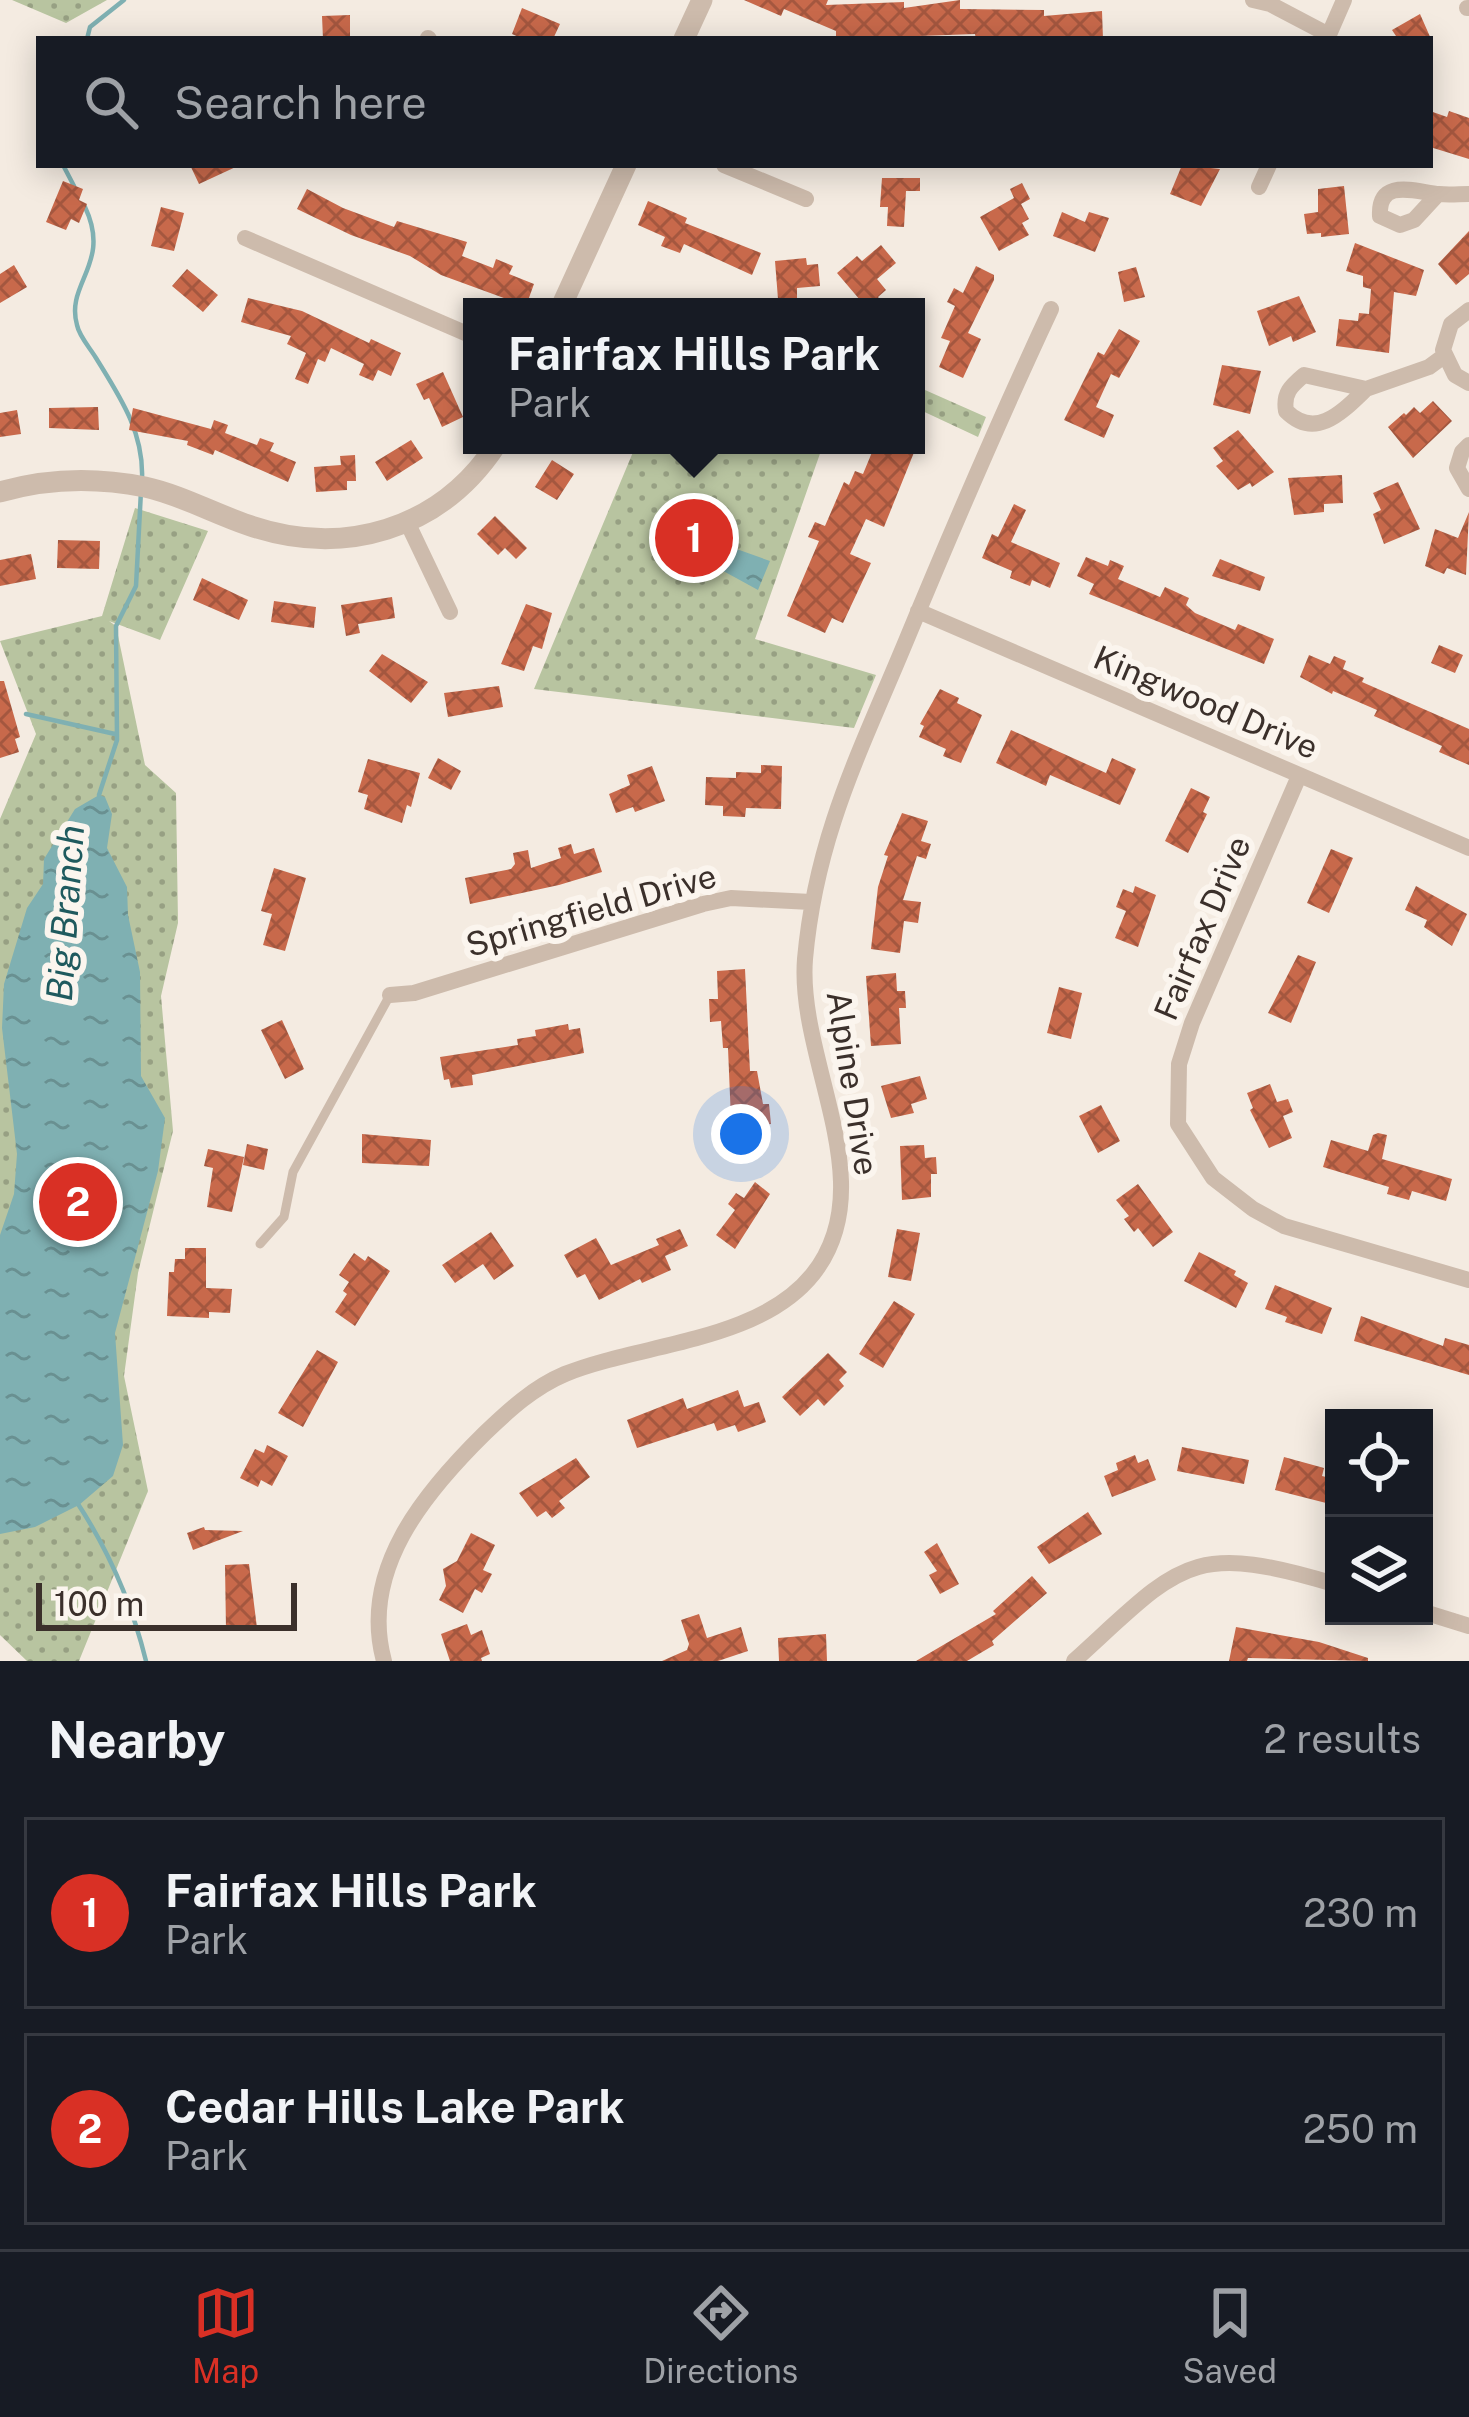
<!DOCTYPE html>
<style>
body{margin:0;font-family:"Public Sans",sans-serif;background:#242831;color:#f1f3f6}
.controls{position:absolute;right:36px;bottom:36px;display:grid;overflow:hidden;border-radius:0px;box-shadow:0 6px 30px #0003}
.controls button{width:108px;height:108px;display:grid;place-items:center;padding:0;border:0;border-bottom:3px solid #363941;background:#171b24;color:#f1f3f6;font:60px sans-serif}
.scale{position:absolute;left:36px;bottom:30px;width:261px;box-sizing:border-box;padding-left:12px;border:6px solid #3b302b;border-top:0;font-size:33px;line-height:42px;white-space:nowrap;color:#3b302b;-webkit-text-stroke:9px #fbf5ee;paint-order:stroke}
.you{position:absolute;left:741px;top:1134px;width:42px;height:42px;margin:-30px;border:9px solid #fff;border-radius:50%;background:#1a73e8;box-shadow:0 0 0 18px #1a73e833}
.badge{display:grid;place-items:center;width:78px;height:78px;border-radius:50%;background:#d93025;color:#fff;font-size:39px;font-weight:700}
.pin{position:absolute;translate:-50% -50%;border:6px solid #fff;box-shadow:0 3px 12px #0006}
.popup{position:absolute;left:463px;top:298px;width:462px;height:156px;box-sizing:border-box;display:grid;place-content:center;border-radius:0px;background:#171b24;filter:drop-shadow(0 3px 9px #0005);font-size:39px;white-space:nowrap;color:#9ea1a6}
.popup b{font-size:45px;color:#f1f3f6}
.popup::after{content:'';position:absolute;left:50%;top:100%;margin-left:-24px;border:24px solid transparent;border-top-color:#171b24}
.list{margin:0;padding:0;list-style:none}
h2{display:flex;justify-content:space-between;align-items:center;height:156px;margin:0;padding:0 48px;font-size:51px}
h2 small{font-size:39px;font-weight:400;color:#9ea1a6}
.list li{display:grid;grid-template-columns:78px 1fr auto;gap:36px;align-items:center;box-sizing:border-box;height:192px;margin:0 24px 24px;padding:0 24px;border:3px solid #363941;border-radius:0px}
.list b{display:block;font-size:45px;white-space:nowrap}
.list p{margin:0;font-size:39px;white-space:nowrap;color:#9ea1a6}
.list em{font-size:39px;font-style:normal;color:#9ea1a6}
.icon{flex:none;width:66px;height:66px;fill:none;stroke:currentColor;stroke-width:2;stroke-linecap:round;stroke-linejoin:round}
.map{position:relative;flex:none;width:1469px;height:1661px;overflow:hidden}
.search{position:absolute;background:#171b24;box-shadow:0 6px 30px #0003;left:36px;right:36px;top:36px;height:132px;display:flex;align-items:center;gap:30px;box-sizing:border-box;padding:0 42px;border-radius:0px;color:#9ea1a6;font-size:45px}
.sheet{height:588px;background:#171b24}
nav{display:flex;justify-content:space-around;align-items:center;box-sizing:border-box;height:168px;border-top:3px solid #363941;background:#171b24;font-size:33px;color:#9ea1a6}
nav a{display:grid;justify-items:center;gap:6px}
nav .on{color:#d93025}
.map>svg:first-child{display:block}
</style>
<div class="map">
<svg width="1469" height="1661" viewBox="0 0 1469 1661">
<defs>
<pattern id="park-dots" width="8" height="8" patternUnits="userSpaceOnUse" patternTransform="scale(3)"><rect width="8" height="8" fill="#b8c4a0"/><path d="M2 2h.1M6 6h.1" fill="none" stroke="#97a083" stroke-width="1.8" stroke-linecap="round"/></pattern>
<pattern id="water-ripples" width="26" height="14" patternUnits="userSpaceOnUse" patternTransform="scale(3)"><rect width="26" height="14" fill="#7fb0b2"/><path d="M2 4q2-2 4 0t4 0M15 11q2-2 4 0t4 0" fill="none" stroke="#699091"/></pattern>
<pattern id="building-cross-hatch" width="8" height="8" patternUnits="userSpaceOnUse" patternTransform="scale(3)"><rect width="8" height="8" fill="#c8694b"/><path d="M0 0l8 8M0 8l8-8" fill="none" stroke="#a4573f"/></pattern>
</defs>
<rect width="100%" height="100%" fill="#f4ebe1"/>
<path fill="url(#park-dots)" d="M12 0H107L66 23Z
M916 386 986 417 978 437 916 408Z
M636 445H823L755 639 876 675 854 728 534 689Z
M135 508 208 531 160 640 109 621 116 626 145 765 176 793 178 923 161 996 173 1131 138 1273 124 1376 148 1491 79 1661H27L0 1635V819L36 734 0 641 102 616Z"/>
<path fill="url(#water-ripples)" d="M714 541 770 561 758 590 705 561Z
M99 795 105 797 112 814 107 848 127 887 128 915 140 972 141 1076 165 1118 158 1171 115 1333 123 1445 113 1476 79 1505 35 1527 0 1534V1235L14 1194 17 1154 2 1028 4 984 27 908 43 884 44 859 75 809Z"/>
<g fill="none" stroke-linecap="round" stroke-linejoin="round">
<path stroke="#7fb0b2" stroke-width="4.5" d="M87 39 90 27 124 0
M63 165 74 186
M85 207C112 264 65 283 77 325 79 336 90 348 96 358 120 397 144 432 142 479
M26 714 115 734
M99 795 117 740 116 626 136 586 141 491
M78 1504C110 1553 132 1604 146 1661"/>
</g>
<path fill="url(#building-cross-hatch)" d="M744 0H828L826 5 904 2V8L960 0V9L1044 10V16L1102 11 1103 39H976L975 34 836 39V31L784 9 781 16Z
M522 8 560 24 553 39H523L512 34Z
M1420 14 1431 39H1398L1392 30Z
M350 15V37L323 39 322 16Z
M1430 111 1447 117 1449 111 1469 118V159L1430 147Z
M190 165H240L199 184Z
M1182 165 1220 169 1201 206 1170 194Z
M882 178H920V191H906L904 227 887 226 888 207H880Z
M63 181 83 189 79 200 87 204 79 223 71 219 66 230 46 222Z
M1022 183 1030 199 1021 204 1029 219 1022 223 1029 235 999 251 980 217 1014 198 1010 189Z
M1344 186 1349 234 1321 237V233L1307 234 1304 214 1318 212V189Z
M307 189 343 208 394 227 397 221 467 242 462 256 493 268 496 259 513 266 509 274 534 284 526 306 441 275 410 256 351 235 297 209Z
M648 201 687 218 685 223 761 253 752 275 684 244 680 253 661 246 665 237 638 225Z
M161 207 184 213 174 251 151 246Z
M1062 212 1085 222 1089 212 1109 218 1095 252 1053 236Z
M1469 231V274L1456 285 1438 264Z
M1355 243 1424 270 1416 296 1394 292 1389 353 1336 346 1339 319 1358 321 1359 313 1369 314 1371 289 1363 287V276L1346 271Z
M881 245 896 263 877 279 886 290 878 297 886 307H866L837 273 857 256 862 261Z
M806 258 807 265 818 264 820 286 797 288V298L778 299 775 261Z
M14 265 27 287 0 303V274Z
M976 266 994 275V280L968 333 981 339 963 378 939 367 950 341 941 338 955 306 947 302 954 288 963 293Z
M1136 267 1145 297 1124 302 1118 272Z
M187 269 218 295 203 312 172 286Z
M1299 296 1316 332 1293 342 1291 336 1269 346 1257 311Z
M248 298 302 311 369 343 371 339 401 353 391 376 378 370 373 381 359 375 364 364 331 348 325 362 318 359 308 384 295 379 306 353 287 344 291 336 241 322Z
M1119 329 1140 341 1119 378 1111 374 1096 407 1114 415 1104 438 1064 420 1098 352 1104 355Z
M1222 365 1261 371 1250 414 1213 405Z
M443 372 463 417 442 427 429 398 424 400 416 384Z
M1433 401 1452 421 1413 458 1388 427 1404 413 1406 415 1414 407 1420 413Z
M98 407 99 430 49 428V408Z
M133 408 211 429 214 420 228 425 225 433 257 445 260 438 274 443 270 451 296 462 288 482 215 450 213 455 187 445 188 441 129 430Z
M17 410 21 434 0 437V413Z
M1238 430 1274 472 1252 487 1250 483 1238 490 1216 466 1223 461 1213 448Z
M411 440 423 458 387 481 375 462Z
M875 445H917L884 527 866 519 850 554 871 563 843 623 832 618 825 633 787 616 819 541 808 537 815 522 825 526 844 482 849 485 855 471 863 474Z
M355 455 356 481H347V490L316 492 314 467 341 465 340 456Z
M552 460 574 474 557 500 535 487Z
M1342 475 1343 503 1324 504V512L1294 515 1288 478Z
M1398 482 1420 529 1384 544 1373 514 1381 510 1373 493Z
M1014 504 1026 510 1011 542 1060 563 1050 588 1032 580 1030 586 1010 578 1012 571 982 558 992 534 998 537Z
M1469 512 1466 575 1447 568 1444 574 1425 566 1435 529 1458 538Z
M495 516 527 548 516 559 505 548 498 555 477 534Z
M58 540 100 541 99 569 57 568Z
M31 554 36 579 0 586V560Z
M1086 557 1108 566 1110 560 1124 566 1118 579 1160 597 1165 587 1189 598 1186 605 1195 613 1235 630 1238 624 1274 639 1264 664 1089 594 1094 584 1077 576Z
M1220 559 1265 577 1260 591 1212 576Z
M202 578 248 600 239 620 193 600Z
M392 597 395 618 358 624 360 633 346 636 341 605Z
M274 601 316 607 314 628 271 622Z
M526 604 552 613 542 649 533 646 524 671 501 664Z
M1439 645 1463 655 1455 673 1431 663Z
M382 654 428 682 411 703 369 671Z
M1309 655 1330 664 1334 656 1346 661 1343 669 1364 678 1362 682 1469 729V765L1439 752 1442 746 1374 716 1377 710 1333 691 1332 694 1300 677Z
M0 681H4L20 737 15 739 19 752 0 758Z
M499 686 503 707 448 717 444 693Z
M940 689 959 698 957 703 982 715 961 763 943 756 946 749 919 737 924 726 920 724Z
M1011 730 1106 773 1112 758 1136 769 1120 805 1050 775 1046 786 996 763Z
M438 758 461 771 451 790 428 778Z
M368 759 420 773 411 807 407 805 402 823 364 809 368 795 358 792Z
M761 765 782 766 781 809 746 808 745 817 723 816V806L705 805 706 777 736 778V772L761 773Z
M652 766 665 801 635 812 633 807 616 813 609 794 630 785 627 775Z
M1191 788 1210 797 1203 812 1207 814 1188 853 1165 841Z
M902 813 928 821 921 841 931 844 926 859 917 856 903 900 921 902 918 923 904 921 900 953 871 949 878 887 888 856 884 855Z
M571 844 574 854 594 848 602 872 559 885 470 904 465 878 511 869 515 864 513 853 528 850 531 868 561 858 558 848Z
M1331 849 1353 858 1329 913 1307 903Z
M274 868 306 878 285 951 263 945 272 914 261 911Z
M1135 886 1156 895 1138 947 1115 938 1126 911 1116 907 1123 889 1133 893Z
M1416 886 1467 914 1452 946 1424 927 1427 920 1405 910Z
M1298 955 1316 962 1291 1023 1268 1013Z
M745 969 750 1071H757L763 1104H769L771 1124 764 1125 765 1142 741 1144 738 1120H731L728 1048H723L721 1021 710 1022 709 999H718L717 971Z
M896 973 897 991H905L906 1008H899L901 1044 871 1046 866 976Z
M1059 987 1082 993 1071 1039 1047 1033Z
M282 1020 304 1069 285 1079 261 1030Z
M568 1024 569 1030 580 1028 584 1053 472 1075 473 1085 451 1088 449 1079 444 1080 440 1057 518 1045 517 1039 536 1036 535 1030Z
M920 1076 927 1099 911 1104 914 1113 891 1118 881 1086Z
M1270 1084 1277 1102 1288 1099 1293 1112 1283 1116 1292 1138 1269 1148 1250 1110 1253 1108 1247 1093Z
M1101 1105 1120 1141 1098 1153 1079 1116Z
M1378 1133 1387 1135 1382 1159 1452 1179 1446 1201 1412 1191 1409 1200 1387 1194 1389 1187 1323 1167 1331 1140 1368 1151 1373 1135Z
M362 1134 431 1140 429 1166 362 1163Z
M247 1144 268 1149 264 1170 243 1165Z
M924 1145 925 1158 936 1157 937 1174H931V1197L902 1200 900 1146Z
M208 1149 244 1157 232 1212 207 1207 213 1168 204 1166Z
M755 1182 770 1194 735 1249 716 1235 735 1210 728 1204 736 1193 744 1198Z
M1138 1184 1173 1232 1153 1247 1138 1228 1134 1232 1124 1219 1129 1216 1116 1200Z
M680 1229 688 1246 665 1256 671 1270 642 1283 640 1279 599 1300 585 1274 577 1278 564 1255 596 1238 611 1265 659 1245 656 1239Z
M897 1229 920 1233 911 1281 888 1277Z
M491 1232 514 1266 494 1280 483 1264 455 1283 442 1265Z
M185 1248H206V1288L232 1289 230 1313 209 1312V1318L167 1316 169 1272H174L175 1259H185Z
M1199 1252 1236 1271 1234 1275 1248 1283 1236 1308 1184 1281Z
M354 1253 365 1261 368 1256 390 1271 355 1326 335 1312 347 1294 343 1291 349 1282 339 1275Z
M1275 1285 1332 1308 1322 1334 1285 1322 1287 1317 1265 1309Z
M894 1301 915 1314 883 1368 859 1354Z
M1361 1316 1443 1346 1445 1338 1469 1345V1375L1354 1341Z
M317 1350 338 1362 303 1427 278 1413Z
M828 1353 847 1372 839 1380 844 1386 824 1406 818 1399 800 1416 782 1397Z
M738 1390 744 1407 759 1402 766 1422 738 1432 735 1425 717 1431 714 1423 637 1448 627 1420 683 1398 687 1409Z
M267 1445 288 1456 272 1486 261 1480 258 1487 240 1478 255 1449 264 1453Z
M1182 1447 1249 1460 1244 1484 1177 1471Z
M1135 1455 1138 1463 1148 1459 1156 1480 1112 1497 1104 1476 1118 1470 1116 1463Z
M1284 1457 1324 1468 1322 1476 1334 1479V1505L1275 1490Z
M576 1458 590 1477 559 1501 565 1508 552 1518 546 1511 537 1517 519 1493Z
M1088 1512 1102 1534 1049 1564 1037 1547Z
M204 1527 205 1530 243 1531 193 1550 187 1533Z
M471 1533 495 1545 483 1570 492 1574 482 1593 475 1589 463 1613 439 1600 446 1586 443 1569 457 1561Z
M937 1543 959 1584 940 1594 929 1575 937 1571 924 1552Z
M249 1564 257 1628 226 1630 225 1565Z
M1032 1576 1047 1593 992 1641 994 1645 967 1661H916L996 1614 993 1611Z
M699 1614 707 1638 741 1627 748 1651 718 1661H662L687 1650 689 1644 681 1620Z
M467 1624 471 1635 482 1630 490 1654 481 1658 482 1661H450L441 1634Z
M1236 1627 1319 1642 1368 1658V1661L1248 1658 1247 1661H1229Z
M826 1634 827 1661H779L778 1638Z"/>
<g fill="none" stroke-linecap="round" stroke-linejoin="round">
<path stroke="#cdbbac" stroke-width="9" d="M260 1244 284 1217 293 1172 390 995"/>
<path stroke="#cdbbac" stroke-width="16" d="M1253 0 1270 4 1329 35
M1467 8H1469
M428 38 429 39
M1327 39 1344 0
M724 165 806 199
M1259 187 1269 165
M1438 194 1414 220 1400 225 1380 216C1378 177 1416 192 1439 194 1449 195 1459 194 1469 194
M245 238 472 336
M1469 310 1451 324 1443 350 1455 375 1469 383
M1366 389C1343 411 1316 441 1286 411 1283 393 1291 386 1304 375L1366 389 1429 367 1444 356
M1469 445 1462 452 1457 468 1469 489
M408 524 450 612
M918 611 1469 848
M1299 776 1192 1023 1179 1064 1178 1124 1213 1178 1253 1209 1284 1226 1469 1280
M390 995 414 993 703 904 731 898 811 902
M1424 1612 1469 1626
M384 1661C359 1570 425 1492 485 1433 509 1410 534 1387 565 1374 642 1343 759 1342 813 1274 884 1184 797 1061 805 959 816 836 860 752 906 641 952 530 1000 418 1051 309
M1074 1661C1180 1565 1188 1540 1334 1584"/>
<path stroke="#cdbbac" stroke-width="21" d="M684 39 702 0
M561 307 626 165
M0 492C48 478 95 477 145 487 181 495 213 513 248 525 343 558 440 530 496 445"/>
</g>
<g text-anchor="middle" dominant-baseline="central" stroke-width="12" stroke-linejoin="round" paint-order="stroke">
<g font-size="33" fill="#3b302b" stroke="#fbf5ee">
<text transform="translate(1206 702) rotate(23)">Kingwood Drive</text>
<text transform="translate(591 910) rotate(-16)">Springfield Drive</text>
<text transform="translate(1202 928) rotate(-67)">Fairfax Drive</text>
<text transform="translate(853 1083) rotate(81)">Alpine Drive</text>
</g>
<g font-size="36" font-style="italic" fill="#1f5a5e" stroke="#fbf5ee">
<text transform="translate(65 913) rotate(-86)">Big Branch</text>
</g>
</g>
</svg>
<div class="controls">
<button><svg class="icon" aria-label="locate" viewBox="0 0 24 24"><circle cx="12" cy="12" r="6"/><path d="M12 2v4M12 18v4M2 12h4M18 12h4"/></svg></button>
<button><svg class="icon" aria-label="layers" viewBox="0 0 24 24"><path d="M12 4l9 5-9 5-9-5zM3 14l9 5 9-5"/></svg></button>
</div>
<div class="scale">100 m</div>
<div class="you"></div>
<div class="pin badge" style="left:694px;top:538px">1</div>
<div class="popup"><b>Fairfax Hills Park</b>Park</div>
<div class="pin badge" style="left:78px;top:1202px">2</div>
<div class="search"><svg class="icon" aria-label="search" viewBox="0 0 24 24"><circle cx="10" cy="10" r="6"/><path d="M15 15l6 6"/></svg>Search here</div>
</div>
<section class="sheet">
<h2>Nearby<small>2 results</small></h2>
<ul class="list">
<li><span class="badge">1</span><div><b>Fairfax Hills Park</b><p>Park</p></div><em>230 m</em></li>
<li><span class="badge">2</span><div><b>Cedar Hills Lake Park</b><p>Park</p></div><em>250 m</em></li>
</ul>
</section>
<nav>
<a class="on"><svg class="icon" aria-label="map" viewBox="0 0 24 24"><path d="M3 6l6-2 6 2 6-2v14l-6 2-6-2-6 2zM9 4v14M15 6v14"/></svg>Map</a>
<a><svg class="icon" aria-label="directions" viewBox="0 0 24 24"><path d="M12 3l9 9-9 9-9-9zM9 14v-3h6M13 9l2 2-2 2"/></svg>Directions</a>
<a><svg class="icon" aria-label="saved" viewBox="0 0 24 24"><path d="M7 4h10v16l-5-4-5 4z"/></svg>Saved</a>
</nav>
